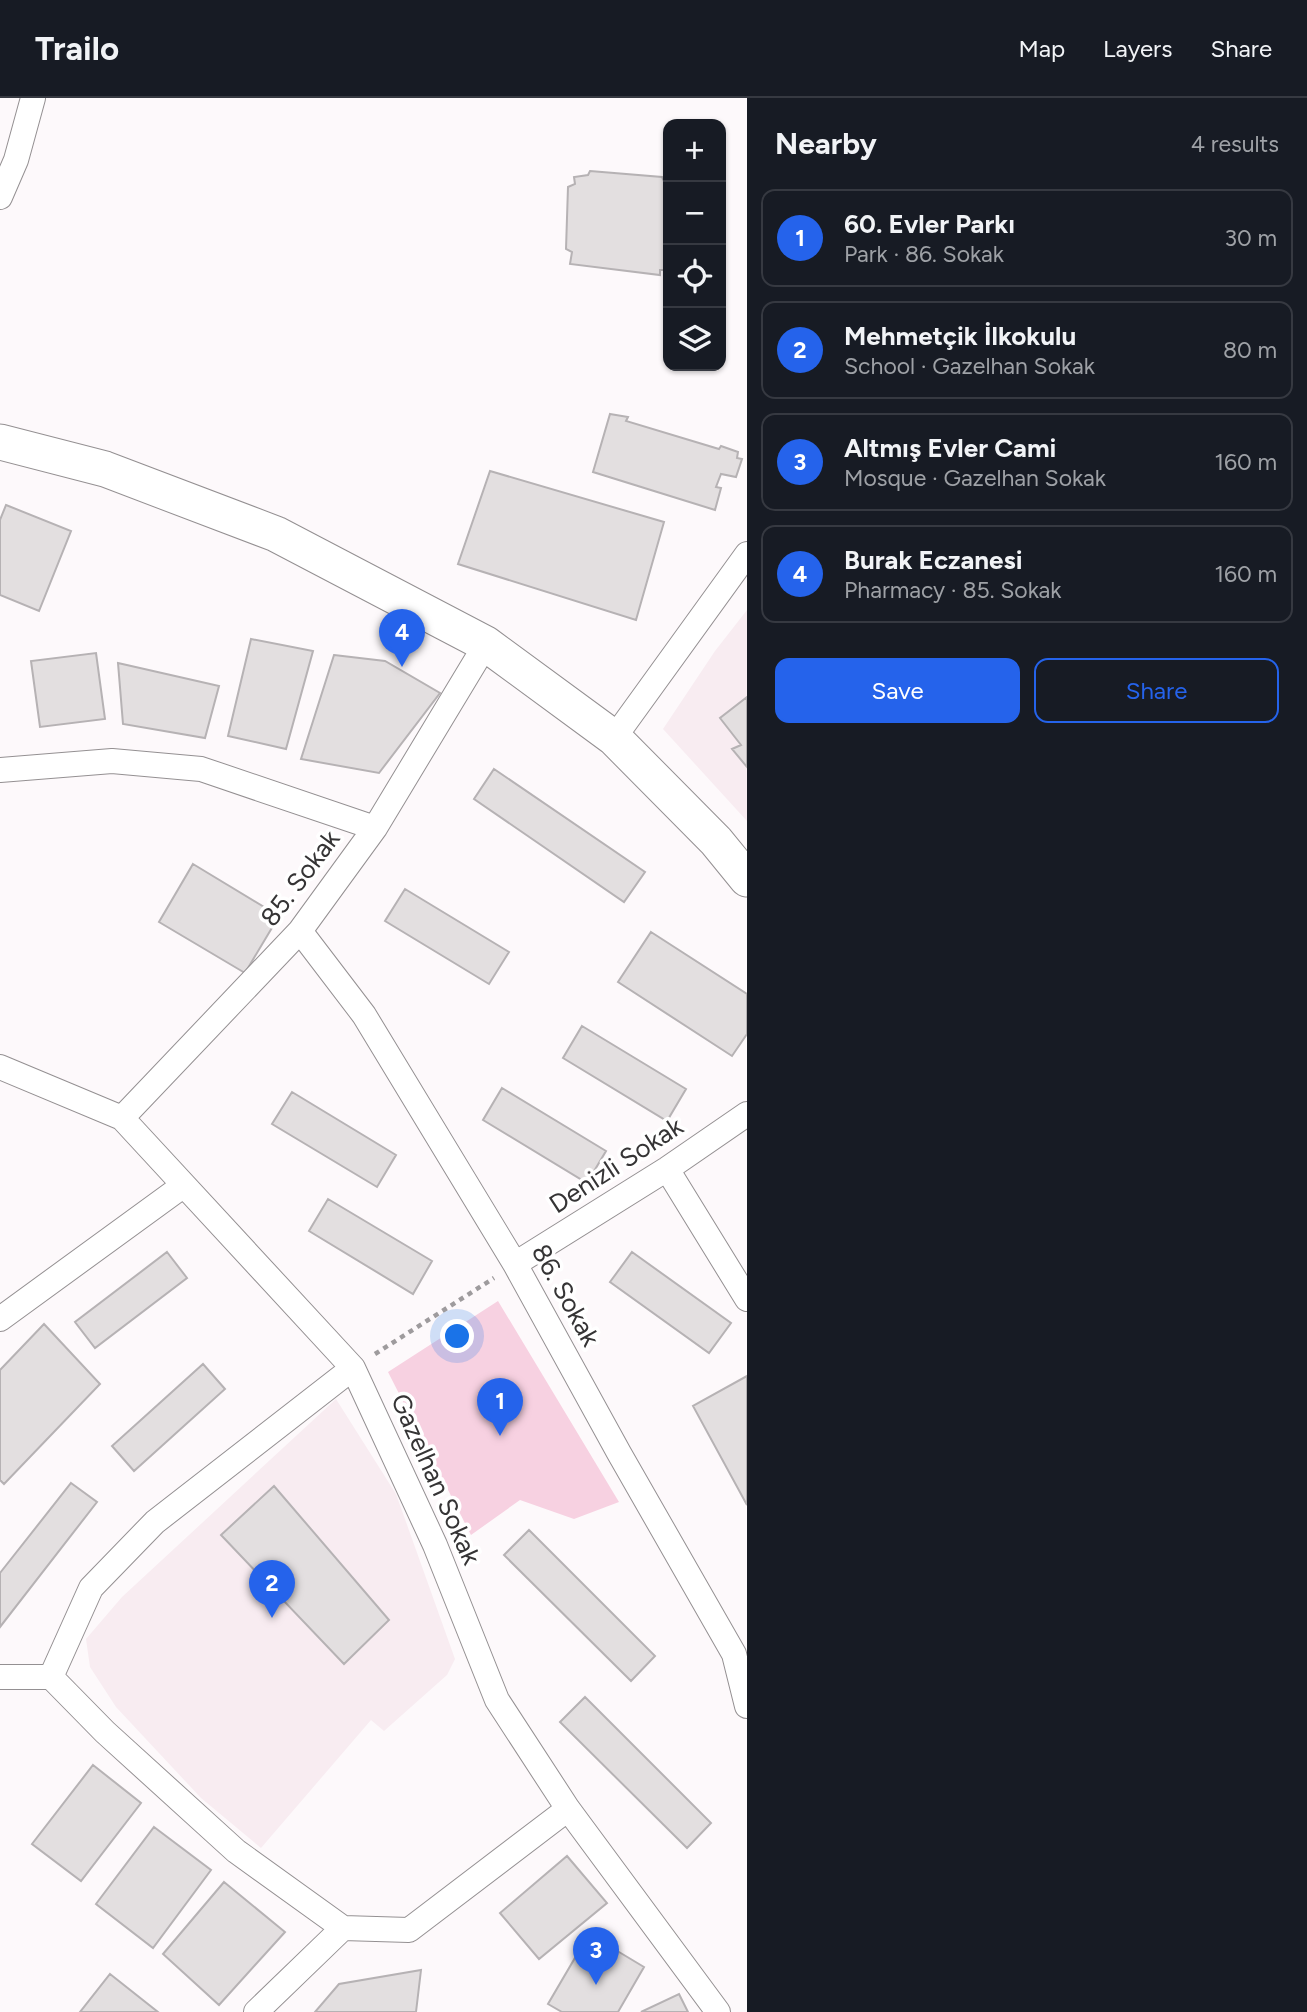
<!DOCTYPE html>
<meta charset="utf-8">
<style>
body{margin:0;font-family:Figtree,sans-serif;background:#20242c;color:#f1f3f6}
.controls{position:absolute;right:21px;top:21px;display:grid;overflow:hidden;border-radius:14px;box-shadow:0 2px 5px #0004}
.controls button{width:63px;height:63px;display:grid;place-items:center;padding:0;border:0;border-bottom:2px solid #363941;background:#171b24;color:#f1f3f6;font:35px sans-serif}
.you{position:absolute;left:458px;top:1239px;width:24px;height:24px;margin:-18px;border:5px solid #fff;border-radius:50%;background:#1a73e8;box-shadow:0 0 0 10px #1a73e833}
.badge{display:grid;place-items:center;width:46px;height:46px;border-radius:50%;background:#2563eb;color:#fff;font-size:23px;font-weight:700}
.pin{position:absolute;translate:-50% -58px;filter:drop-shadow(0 2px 4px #0008)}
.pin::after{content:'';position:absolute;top:37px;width:24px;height:21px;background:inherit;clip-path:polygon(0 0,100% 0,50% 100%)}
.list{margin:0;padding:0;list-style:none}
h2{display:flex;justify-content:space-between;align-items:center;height:91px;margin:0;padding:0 28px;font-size:30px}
h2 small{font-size:23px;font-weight:400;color:#9ea1a6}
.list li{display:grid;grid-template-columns:46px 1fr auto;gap:21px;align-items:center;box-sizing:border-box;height:98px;margin:0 14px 14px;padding:0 14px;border:2px solid #363941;border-radius:14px}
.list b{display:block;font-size:26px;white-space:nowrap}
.list p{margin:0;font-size:23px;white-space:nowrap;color:#9ea1a6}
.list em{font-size:23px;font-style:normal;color:#9ea1a6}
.actions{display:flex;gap:14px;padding:21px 28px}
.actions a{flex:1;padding:16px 0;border:2px solid #2563eb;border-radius:14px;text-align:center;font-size:24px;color:#2563eb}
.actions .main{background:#2563eb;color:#fff}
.icon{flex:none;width:38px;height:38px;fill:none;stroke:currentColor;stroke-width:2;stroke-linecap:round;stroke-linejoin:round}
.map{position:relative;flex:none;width:747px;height:1914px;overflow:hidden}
header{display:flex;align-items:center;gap:42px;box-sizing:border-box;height:98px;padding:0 35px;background:#171b24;border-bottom:2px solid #363941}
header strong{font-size:33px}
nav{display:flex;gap:38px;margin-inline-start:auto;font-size:24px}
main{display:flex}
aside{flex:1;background:#171b24}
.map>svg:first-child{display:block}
</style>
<header>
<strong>Trailo</strong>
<nav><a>Map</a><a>Layers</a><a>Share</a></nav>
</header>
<main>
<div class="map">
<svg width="747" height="1914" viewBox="0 0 747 1914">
<rect width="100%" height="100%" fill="#fdf9fb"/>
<path fill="#f8ecf1" d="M747 512V723L663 631 715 553Z
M336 1301 396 1396 455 1561 447 1577 384 1633 371 1622 261 1750 201 1700 116 1609 90 1569 86 1541 122 1499Z"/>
<path fill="#f7d1e1" d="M498 1203 619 1404 574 1421 520 1402 471 1437 388 1274Z"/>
<path fill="#e3dfe0" stroke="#b6b2b4" stroke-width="2" d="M590 73 662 79 664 83H668V172H660V177L570 166 572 154 566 151 568 89 575 86 574 79 588 77Z
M610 316 628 319 626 323 719 351 721 348 738 354 737 360 742 361 736 379 721 376 716 389 721 390 715 412 593 374Z
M490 373 664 424 636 522 458 466Z
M6 407 71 433 39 513 0 497V422Z
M251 541 313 553 286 651 228 638Z
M96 555 105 621 40 629 31 563Z
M334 557 385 563 440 595 379 675 301 661Z
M118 565 219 588 205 640 123 626Z
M747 599V669L732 651 741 647 720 620Z
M494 671 645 774 624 804 474 701Z
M193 766 279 818 245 875 159 824Z
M405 791 509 854 489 886 385 823Z
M651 834 747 896V936L732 958 618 884Z
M582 928 686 991 667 1023 563 960Z
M502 990 606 1053 587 1085 483 1022Z
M292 994 396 1057 377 1089 272 1026Z
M328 1101 432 1163 413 1196 309 1133Z
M167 1154 187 1180 95 1250 75 1224Z
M632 1154 731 1225 709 1255 610 1184Z
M44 1226 100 1286 4 1386 0 1382V1272Z
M203 1266 225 1291 134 1373 112 1348Z
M747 1278V1407L693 1308Z
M71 1385 97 1404 0 1529V1475Z
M274 1388 389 1522 344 1566 221 1437Z
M529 1432 655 1558 631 1583 504 1457Z
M585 1599 711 1725 687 1750 560 1624Z
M93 1667 141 1705 81 1783 32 1746Z
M154 1729 211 1772 153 1850 96 1806Z
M567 1758 607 1805 539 1861 500 1815Z
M224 1784 285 1834 219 1907 163 1856Z
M589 1836 644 1869 618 1914H562L548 1906Z
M421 1872 416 1914H315L339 1886Z
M110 1876 158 1914H80Z
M679 1896 688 1914H641Z"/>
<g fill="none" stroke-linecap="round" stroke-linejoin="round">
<g stroke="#949092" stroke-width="26">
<path id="minor" d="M0 99 16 62 33 0
M614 640 747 456
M0 672 112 663 201 671 375 730
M300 833 364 917 515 1166 619 1355 734 1556 747 1608
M0 969 122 1020 353 1270 435 1447 497 1602 568 1711 718 1914
M122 1020 300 833 375 730 486 546
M667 1071 747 1201
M515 1166 667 1071 747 1016
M0 1221 184 1087
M0 1579H51L91 1490 155 1424 353 1270
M51 1579 105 1634 236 1753 343 1830 409 1832 568 1711
M256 1914 343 1830"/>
</g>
<g stroke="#949092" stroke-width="37">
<path id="secondary" d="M0 344 105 371 276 436 486 546 614 640 716 743 747 781"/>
</g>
<path stroke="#9e9b9d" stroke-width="4.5" stroke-dasharray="5 5" stroke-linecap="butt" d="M375 1256 494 1180"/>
<use href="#minor" stroke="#fff" stroke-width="24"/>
<use href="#secondary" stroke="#fff" stroke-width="35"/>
</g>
<g text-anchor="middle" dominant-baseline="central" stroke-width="7" stroke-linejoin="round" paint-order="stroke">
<g font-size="26" fill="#353435" stroke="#fff">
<text transform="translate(300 780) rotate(-53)">85. Sokak</text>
<text transform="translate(616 1067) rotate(-33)">Denizli Sokak</text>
<text transform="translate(566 1197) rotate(61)">86. Sokak</text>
<text transform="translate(436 1381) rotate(66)">Gazelhan Sokak</text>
</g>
</g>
</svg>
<div class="controls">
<button>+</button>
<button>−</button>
<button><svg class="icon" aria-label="locate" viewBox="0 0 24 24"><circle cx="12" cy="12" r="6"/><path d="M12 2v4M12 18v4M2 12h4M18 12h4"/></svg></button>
<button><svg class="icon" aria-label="layers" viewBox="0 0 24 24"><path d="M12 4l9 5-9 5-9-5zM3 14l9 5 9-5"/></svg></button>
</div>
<div class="you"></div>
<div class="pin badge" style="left:500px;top:1338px">1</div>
<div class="pin badge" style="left:272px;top:1520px">2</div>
<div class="pin badge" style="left:596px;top:1887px">3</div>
<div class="pin badge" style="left:402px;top:569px">4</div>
</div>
<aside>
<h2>Nearby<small>4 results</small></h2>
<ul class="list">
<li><span class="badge">1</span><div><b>60. Evler Parkı</b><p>Park · 86. Sokak</p></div><em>30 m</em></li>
<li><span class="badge">2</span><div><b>Mehmetçik İlkokulu</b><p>School · Gazelhan Sokak</p></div><em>80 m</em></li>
<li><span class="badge">3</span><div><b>Altmış Evler Cami</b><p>Mosque · Gazelhan Sokak</p></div><em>160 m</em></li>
<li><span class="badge">4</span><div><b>Burak Eczanesi</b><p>Pharmacy · 85. Sokak</p></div><em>160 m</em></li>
</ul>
<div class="actions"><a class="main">Save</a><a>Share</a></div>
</aside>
</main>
